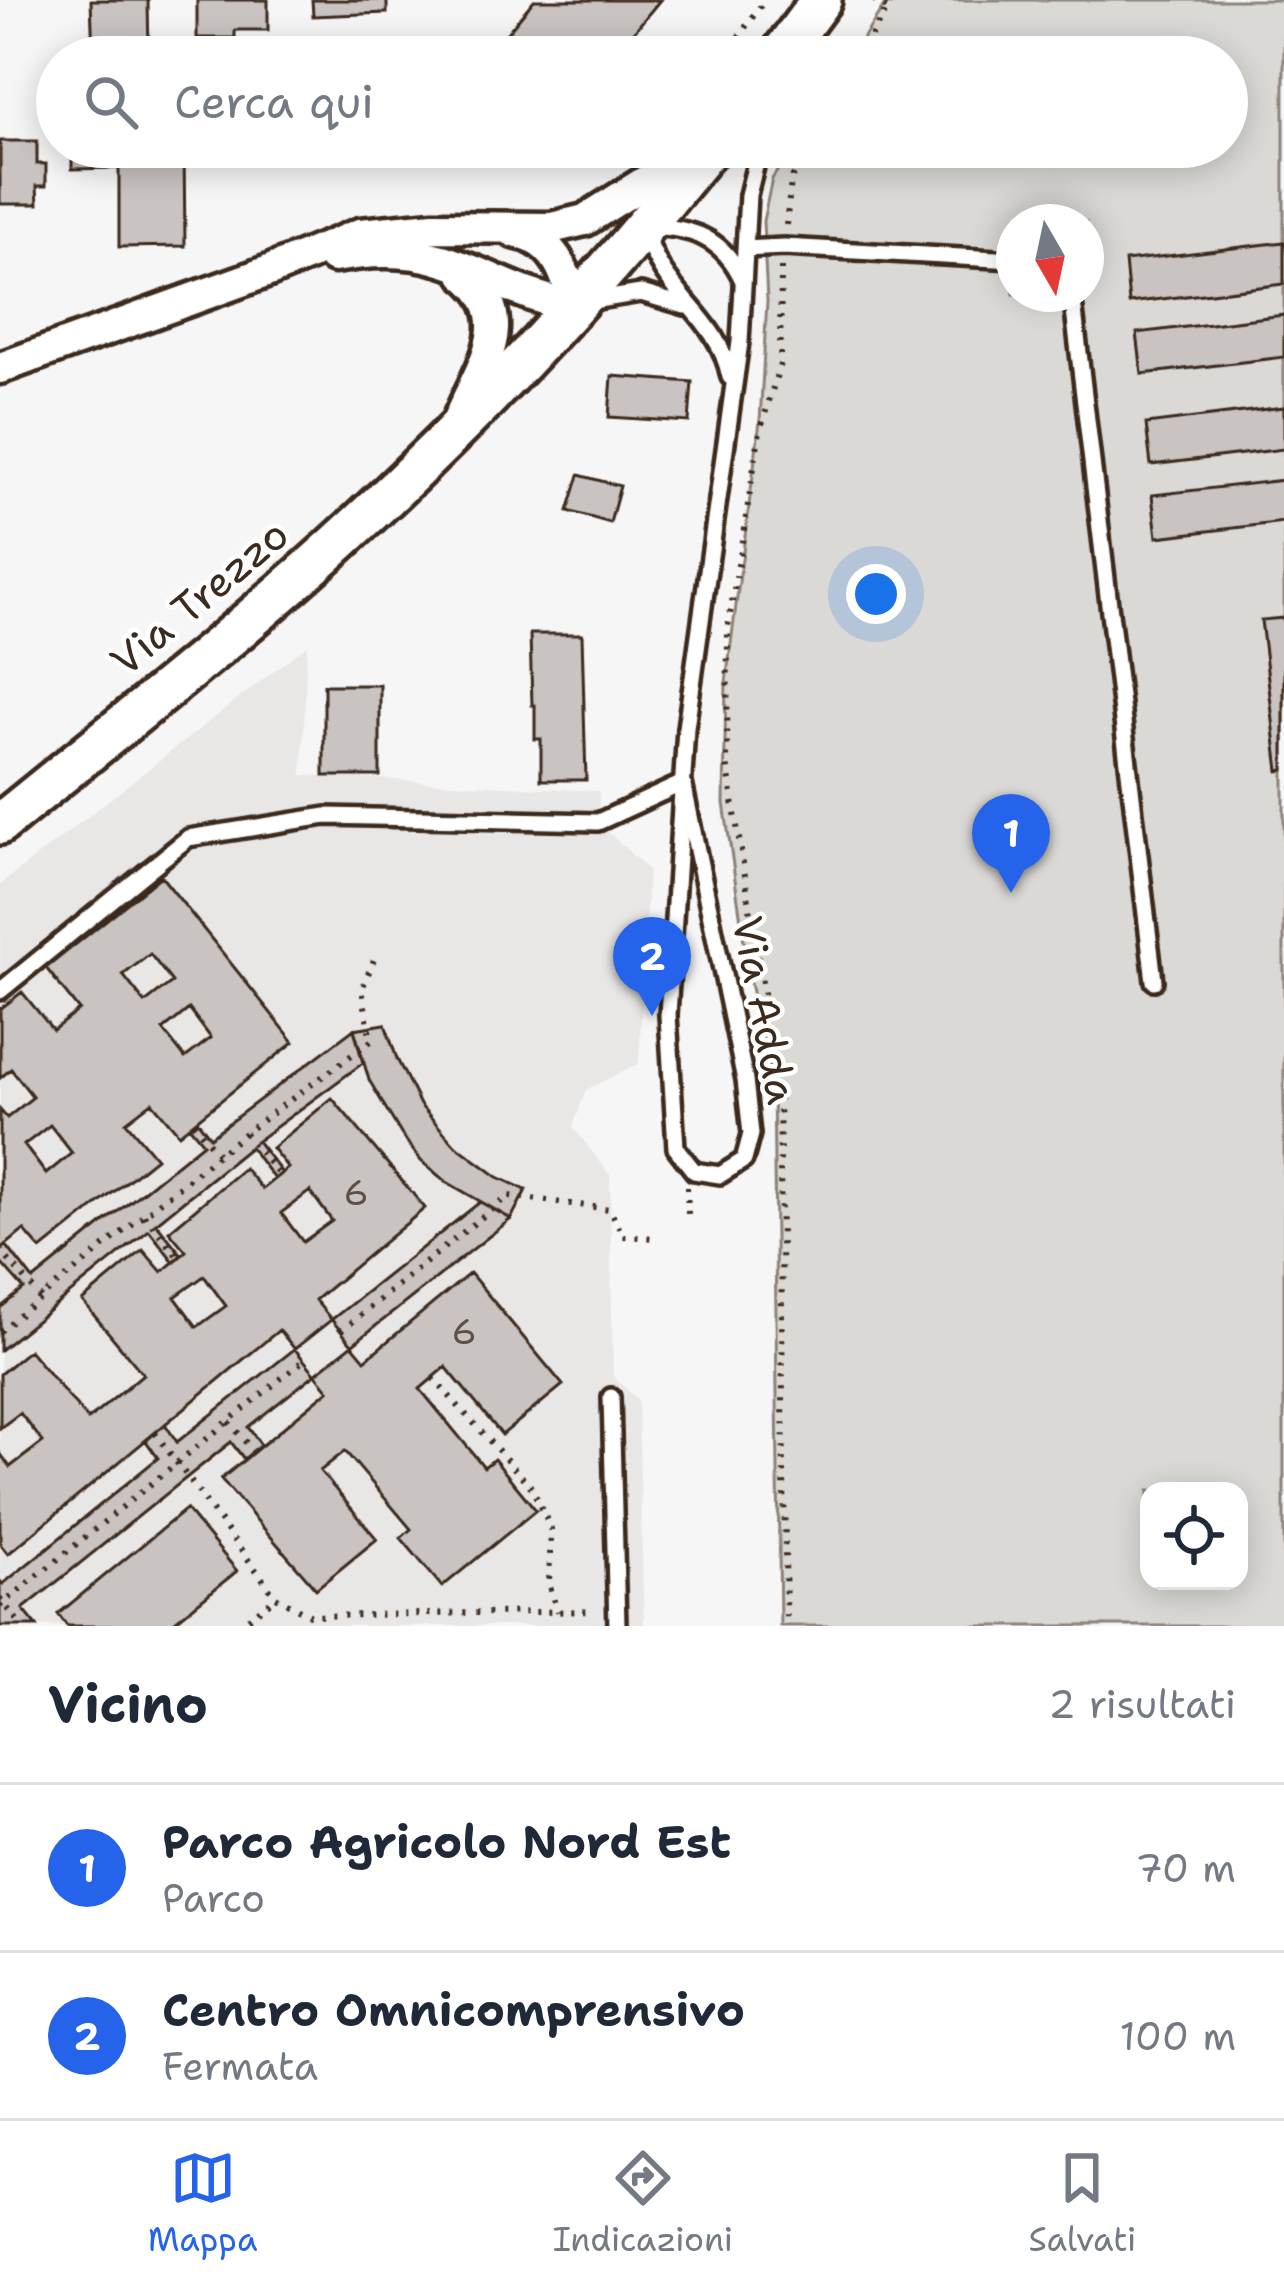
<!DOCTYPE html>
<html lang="it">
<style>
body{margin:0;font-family:"Shantell Sans",sans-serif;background:#f6f6f7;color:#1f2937}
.controls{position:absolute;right:36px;bottom:36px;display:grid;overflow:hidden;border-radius:24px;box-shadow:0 6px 30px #0003}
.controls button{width:108px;height:108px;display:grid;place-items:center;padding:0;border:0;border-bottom:3px solid #e0e1e3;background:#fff;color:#1f2937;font:60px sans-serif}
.compass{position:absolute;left:996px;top:204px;width:108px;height:108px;border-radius:50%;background:#fff;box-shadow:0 6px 30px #0003;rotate:171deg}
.you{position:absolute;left:876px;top:594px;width:42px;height:42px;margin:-30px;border:9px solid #fff;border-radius:50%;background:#1a73e8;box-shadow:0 0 0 18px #1a73e833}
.badge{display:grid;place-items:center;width:78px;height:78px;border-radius:50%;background:#2563eb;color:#fff;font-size:39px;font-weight:700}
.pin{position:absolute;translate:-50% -99px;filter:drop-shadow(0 3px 6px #0008)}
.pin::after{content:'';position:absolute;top:63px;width:42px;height:36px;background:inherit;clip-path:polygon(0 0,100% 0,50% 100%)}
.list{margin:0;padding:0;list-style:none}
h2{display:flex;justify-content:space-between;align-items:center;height:156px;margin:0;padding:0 48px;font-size:51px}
h2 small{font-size:39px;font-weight:400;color:#747a83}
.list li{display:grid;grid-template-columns:78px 1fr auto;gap:36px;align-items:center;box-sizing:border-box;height:168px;padding:0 48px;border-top:3px solid #e0e1e3}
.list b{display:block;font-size:45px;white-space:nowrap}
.list p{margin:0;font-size:39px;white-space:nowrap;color:#747a83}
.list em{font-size:39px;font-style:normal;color:#747a83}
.icon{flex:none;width:66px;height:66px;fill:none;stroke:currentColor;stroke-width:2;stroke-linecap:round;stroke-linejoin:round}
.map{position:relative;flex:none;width:1284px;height:1626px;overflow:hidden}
.search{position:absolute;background:#fff;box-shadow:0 6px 30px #0003;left:36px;right:36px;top:36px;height:132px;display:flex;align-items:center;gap:30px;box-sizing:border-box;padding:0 42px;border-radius:66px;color:#747a83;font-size:45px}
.sheet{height:492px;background:#fff}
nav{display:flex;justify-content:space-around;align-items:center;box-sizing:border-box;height:168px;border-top:3px solid #e0e1e3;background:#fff;font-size:33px;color:#747a83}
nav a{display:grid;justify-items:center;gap:6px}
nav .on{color:#2563eb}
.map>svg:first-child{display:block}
</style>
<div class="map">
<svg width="1284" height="1626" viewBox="0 0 1284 1626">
<rect width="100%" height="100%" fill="#f7f6f6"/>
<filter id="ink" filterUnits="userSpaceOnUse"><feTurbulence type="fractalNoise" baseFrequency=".00833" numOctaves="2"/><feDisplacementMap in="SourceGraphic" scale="24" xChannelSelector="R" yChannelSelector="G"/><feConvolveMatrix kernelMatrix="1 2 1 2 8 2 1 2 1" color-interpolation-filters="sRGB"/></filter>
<g filter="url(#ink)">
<path fill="#e9e7e6" d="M307 645 302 775 599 791 598 822 648 870 639 1063 586 1090 573 1127 610 1175 613 1376 638 1400 644 1626H0V885Z"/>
<path fill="#dbd9d6" stroke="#8b827a" stroke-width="3" fill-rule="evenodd" d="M888 0H1284V1626H780L773 1086 750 983 724 803 726 682 760 421 767 301 763 221 772 179 793 147H1227V57H851ZM1014 222H1086V294H1014ZM1149 1491H1239V1581H1149Z"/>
<path fill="#c9c3c1" stroke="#3b2a1e" stroke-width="3" fill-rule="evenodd" d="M91 0H148L149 54 93 55Z
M197 0H268V30H235V38H197Z
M312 0H387V13L313 16Z
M534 0H660L613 57H487Z
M0 141H37V164H46V186H37L38 204H0Z
M72 147H184L185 246 119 247V168L72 169Z
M1284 242V284L1129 303 1125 261Z
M1284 315V357L1142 374 1137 333Z
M612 376 692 382 689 422 609 417Z
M1284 407V449L1151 465 1146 424Z
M579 475 620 486 610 523 568 511Z
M1284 480V522L1157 537 1152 495Z
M1284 618V770L1279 771 1261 620Z
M530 634H582L586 780H541V739H535V705H532Z
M324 685H380V776H324Z
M161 876 294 1042 179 1134 152 1102 126 1122 156 1158 41 1250 24 1230 0 1250V1110L7 1118 33 1097 11 1069 0 1078V1009L22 992 53 1030 79 1010 46 968ZM150 954 172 982 145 1003 123 975ZM189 1009 211 1038 185 1058 163 1030ZM50 1125 72 1153 46 1174 24 1145Z
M385 1024 397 1059 420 1105 455 1145 498 1177 526 1190 511 1219 445 1181 421 1161 401 1134 369 1080 354 1029Z
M354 1029 363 1063 257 1141 282 1173 274 1179 250 1147 156 1223 182 1255 174 1262 149 1230 0 1350V1308L24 1289 0 1262V1250L6 1245 33 1280 203 1143 189 1126 197 1120 210 1137Z
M332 1098 425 1208 315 1300 365 1360 470 1273 563 1385 502 1435 446 1367 420 1389 484 1467 494 1459 536 1510 442 1587 401 1538 411 1529 345 1451 320 1471 377 1539 316 1589 221 1479 329 1390 279 1330 8 1554 0 1544V1453L10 1467 43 1442 20 1413 0 1428V1374L29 1350 88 1420 143 1374 82 1301 143 1250 162 1272 186 1251 169 1231 244 1168 262 1189 288 1168 272 1148ZM310 1191 332 1221 303 1242 281 1213ZM204 1276 226 1306 197 1327 175 1297Z
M480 1202 511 1219 248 1427 261 1445 244 1459 231 1442 23 1609 37 1626H0V1581L3 1584 158 1458 146 1441 165 1424 177 1442Z
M186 1509 237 1571 169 1626H67L58 1614Z"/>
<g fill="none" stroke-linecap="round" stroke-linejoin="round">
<g stroke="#3b2a1e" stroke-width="24">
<path id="service" d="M745 249 784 247 1014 260
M1072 294 1154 981
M592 301 641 293 685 306
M730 377C716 310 660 296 644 226 690 227 723 236 743 281
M683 783 745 1080 751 1134 744 1160 720 1175 694 1171 676 1148 668 1015 686 728 740 342 748 195 760 147
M0 991 188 838 326 816 598 822 683 783
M611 1397 617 1626"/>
</g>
<g stroke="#3b2a1e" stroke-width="39">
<path id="minor" d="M334 257C367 251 405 249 438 259 486 272 525 299 574 306 566 270 554 239 514 232
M0 368 269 271 360 234 434 227 551 228 585 220 700 147
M459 418C481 366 520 318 465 274"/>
</g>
<g stroke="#3b2a1e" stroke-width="48">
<path id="tertiary" d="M779 57 821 0
M0 824C120 726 243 631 356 526 483 409 601 282 710 147"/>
</g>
<path stroke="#3b2a1e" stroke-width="6" stroke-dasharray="3 9" stroke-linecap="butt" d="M874 0 887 8
M724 57 765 0
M859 57 892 0
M786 225 791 181 804 147
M781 268 780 364 760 431 728 626 727 763 779 1089 786 1626
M193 1123 218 1154
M245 1133 279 1175
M687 1187 688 1214
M144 1215 179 1258
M0 1250 41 1298
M0 1331 245 1133 371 1041 362 989 375 957
M341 1331 508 1196 610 1209 623 1236 656 1238
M433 1378 532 1488 551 1529 549 1582 557 1612
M229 1422 254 1452
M155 1433 276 1597 311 1616 595 1611
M0 1599 22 1626
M0 1606 304 1360
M239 1626 276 1597"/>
<use href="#service" stroke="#fff" stroke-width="15"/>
<use href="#minor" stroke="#fff" stroke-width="30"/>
<use href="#tertiary" stroke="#fff" stroke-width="39"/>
</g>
</g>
<g text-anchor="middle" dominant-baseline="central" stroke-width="9" stroke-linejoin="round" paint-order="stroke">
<g font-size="36" fill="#5e5047">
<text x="356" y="1192">6</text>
<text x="464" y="1331">6</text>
</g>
<g font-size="42" fill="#3b2a1e" stroke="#fff">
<text transform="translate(199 597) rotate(-40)">Via Trezzo</text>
<text transform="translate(765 1010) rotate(79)">Via Adda</text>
</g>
</g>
</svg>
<div class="controls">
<button><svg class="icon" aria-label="locate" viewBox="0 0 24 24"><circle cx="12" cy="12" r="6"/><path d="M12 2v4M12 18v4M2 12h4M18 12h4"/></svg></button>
</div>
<svg class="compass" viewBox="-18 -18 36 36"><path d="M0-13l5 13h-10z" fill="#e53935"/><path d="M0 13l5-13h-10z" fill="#747a83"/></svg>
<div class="you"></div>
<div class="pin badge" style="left:1011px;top:893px">1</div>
<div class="pin badge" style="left:652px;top:1016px">2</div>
<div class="search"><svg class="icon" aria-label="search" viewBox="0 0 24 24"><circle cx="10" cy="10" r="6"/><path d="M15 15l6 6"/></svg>Cerca qui</div>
</div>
<section class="sheet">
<h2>Vicino<small>2 risultati</small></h2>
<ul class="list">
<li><span class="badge">1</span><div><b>Parco Agricolo Nord Est</b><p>Parco</p></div><em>70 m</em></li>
<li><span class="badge">2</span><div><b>Centro Omnicomprensivo</b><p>Fermata</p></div><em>100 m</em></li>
</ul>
</section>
<nav>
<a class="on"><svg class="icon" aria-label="map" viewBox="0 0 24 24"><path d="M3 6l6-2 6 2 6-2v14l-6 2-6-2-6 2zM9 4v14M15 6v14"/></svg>Mappa</a>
<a><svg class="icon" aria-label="directions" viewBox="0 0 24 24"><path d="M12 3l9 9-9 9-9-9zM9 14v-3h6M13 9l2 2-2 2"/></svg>Indicazioni</a>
<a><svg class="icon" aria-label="saved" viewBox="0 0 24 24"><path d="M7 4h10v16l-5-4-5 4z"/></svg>Salvati</a>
</nav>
